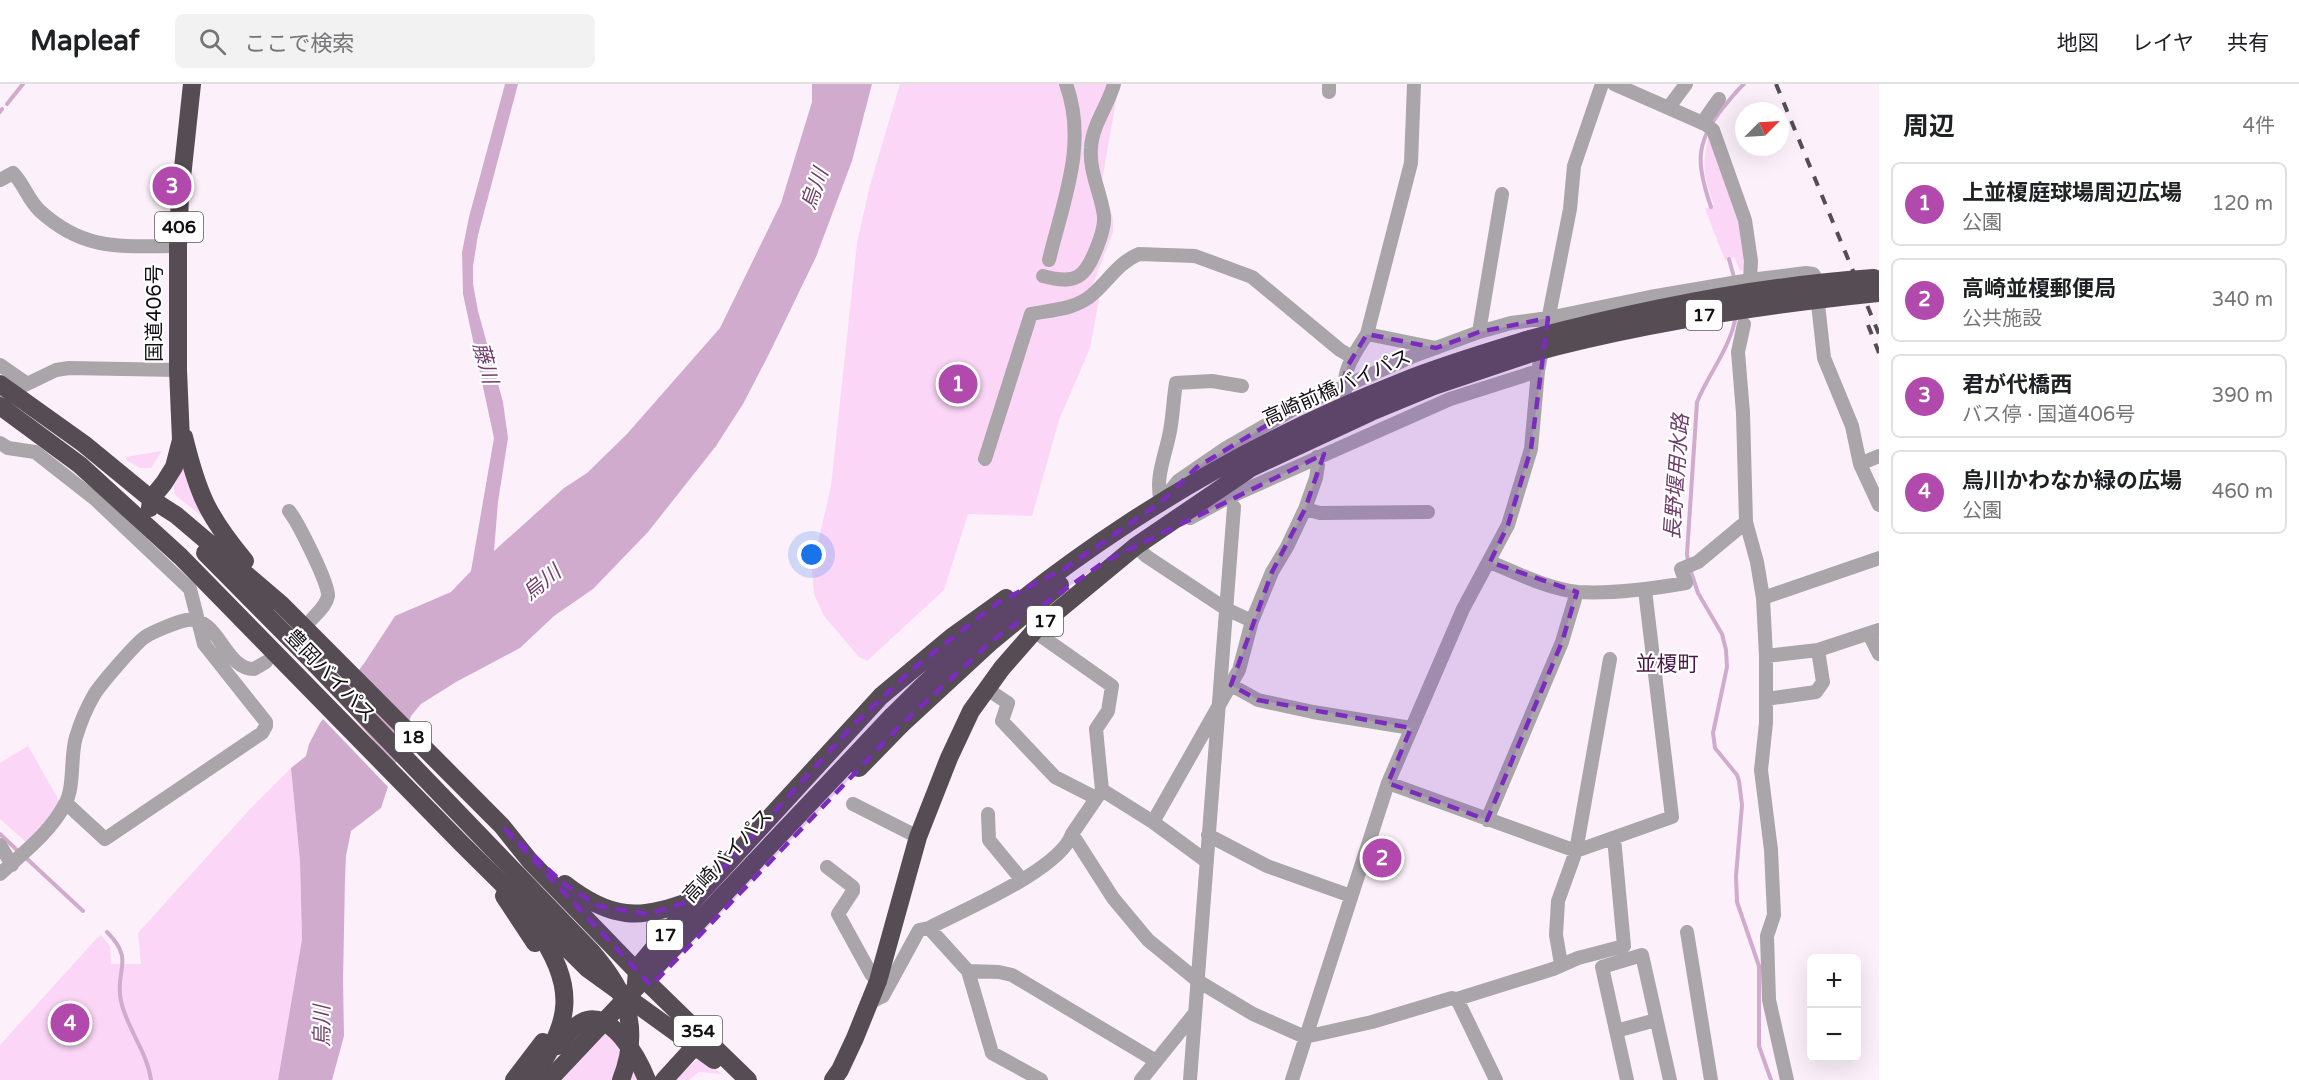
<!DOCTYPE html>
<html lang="ja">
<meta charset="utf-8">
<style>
body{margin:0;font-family:"Varela Round","Noto Sans JP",sans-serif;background:#f2f2f2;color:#202124}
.controls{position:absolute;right:18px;bottom:18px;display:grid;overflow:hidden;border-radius:9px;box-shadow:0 6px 24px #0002}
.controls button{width:54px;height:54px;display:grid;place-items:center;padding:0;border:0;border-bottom:2px solid #e0e0e0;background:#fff;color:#202124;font:30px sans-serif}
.compass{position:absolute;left:1735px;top:18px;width:54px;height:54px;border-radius:50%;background:#fff;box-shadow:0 6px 24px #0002;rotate:66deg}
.you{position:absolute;left:812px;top:471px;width:21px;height:21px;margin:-15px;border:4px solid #fff;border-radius:50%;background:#1a73e8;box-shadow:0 0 0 9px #1a73e833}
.badge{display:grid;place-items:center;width:39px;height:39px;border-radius:50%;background:#b249ac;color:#fff;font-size:20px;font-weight:700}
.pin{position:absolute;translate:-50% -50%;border:3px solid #fff;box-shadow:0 2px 6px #0006}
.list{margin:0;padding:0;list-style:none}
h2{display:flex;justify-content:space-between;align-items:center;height:78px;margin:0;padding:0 24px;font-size:26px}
h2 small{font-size:20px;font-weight:400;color:#757577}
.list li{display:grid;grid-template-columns:39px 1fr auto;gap:18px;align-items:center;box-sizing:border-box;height:84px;margin:0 12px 12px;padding:0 12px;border:2px solid #e0e0e0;border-radius:9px}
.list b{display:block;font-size:22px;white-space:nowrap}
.list p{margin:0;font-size:20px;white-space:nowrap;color:#757577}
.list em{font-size:20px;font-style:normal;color:#757577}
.icon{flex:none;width:33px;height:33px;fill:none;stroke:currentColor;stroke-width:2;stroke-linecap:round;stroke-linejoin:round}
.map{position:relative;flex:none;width:1879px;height:996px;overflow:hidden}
header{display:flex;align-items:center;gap:36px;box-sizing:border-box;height:84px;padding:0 30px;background:#fff;border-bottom:2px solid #e0e0e0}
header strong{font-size:28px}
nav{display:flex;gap:33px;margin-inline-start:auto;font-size:21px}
.search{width:420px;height:54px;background:#f2f2f2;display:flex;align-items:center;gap:15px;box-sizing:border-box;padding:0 21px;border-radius:9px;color:#757577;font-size:22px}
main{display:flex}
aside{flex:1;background:#fff}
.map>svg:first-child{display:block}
</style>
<header>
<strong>Mapleaf</strong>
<div class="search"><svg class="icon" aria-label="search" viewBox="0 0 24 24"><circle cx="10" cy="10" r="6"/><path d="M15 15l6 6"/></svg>ここで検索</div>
<nav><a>地図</a><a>レイヤ</a><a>共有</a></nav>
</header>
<main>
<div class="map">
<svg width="1879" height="996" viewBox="0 0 1879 996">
<rect width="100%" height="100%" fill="#fcf1fa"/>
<path fill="#fbd6f7" d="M900 0H1119L1101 102 1113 134V148L1092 203 1099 216 1090 264 1059 336 1032 432 968 430 944 506 867 577 859 573 824 532 814 510 812 485 831 402 857 159 870 101Z
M1709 52 1739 131 1748 184 1740 187 1734 173 1725 176 1705 125 1714 121C1704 91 1701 84 1709 52Z
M162 367 151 384H140L126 376V373Z
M185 380 203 433 175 411 173 399Z
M28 662 61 720 28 760 0 735V679Z
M291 684 300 777 302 855 278 996H0V961L97 854 101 851 110 862 111 880H141L138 849 250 725Z
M587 943 612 951 641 996H535Z
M697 976 706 978 722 990 699 988 689 996H670Z"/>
<path fill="#d1abcd" d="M505 0H518L478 151 473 182V200L478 227 503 318 508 354 498 418 494 467 564 404 587 389 627 350 720 244 781 119 812 18V0H872L852 77 816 173 769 270 743 320 716 362 648 448 593 505 554 532 520 564 456 598 421 620 411 632 381 724 351 747 346 772 345 795 343 897 344 952 332 996H278L302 855 300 777 291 684 306 672 309 660 320 639 365 578 395 532 451 508 471 487 494 354 463 210 462 168 469 133Z"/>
<path fill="#fcf1fa" d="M336 613 397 684 390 705 321 633Z"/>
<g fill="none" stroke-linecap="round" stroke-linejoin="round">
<path stroke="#d1abcd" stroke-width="4" d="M7 20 23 0
M0 28 2 25
M1711 123C1697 82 1694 60 1722 25 1729 17 1736 7 1744 0
M1729 175 1735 197
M1688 478 1687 470 1697 318C1709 289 1731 263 1736 231
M1690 485 1698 509 1722 550 1726 566 1727 583 1713 649 1715 664 1737 691 1739 697 1742 721 1736 792 1737 818 1759 882V962L1771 996
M0 750 19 768
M25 773 83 827
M107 848C136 877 114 886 121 917 127 945 147 967 151 996"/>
<path stroke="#a9a5a9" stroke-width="14" d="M1329 0V8
M1669 23 1686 0
M1702 39 1719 15
M0 96 13 89C24 100 28 116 40 127 85 168 122 162 178 162
M1049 176C1063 117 1088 60 1066 0
M1043 192C1076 201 1085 194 1097 163 1101 153 1105 142 1104 132 1101 109 1089 88 1091 64 1092 41 1108 22 1114 0
M1750 196 1806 189 1813 190 1815 193 1824 274 1852 342 1860 380 1879 421
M1744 240 1738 268 1743 329 1746 438 1757 478 1763 514 1766 572V639L1761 686 1771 766 1774 831 1767 852 1769 916 1787 996
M1479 248 1502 110
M1367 250 1411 79 1414 0
M0 281 26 299
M1345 309C1342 285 1355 269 1367 250L1436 264
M4 311 56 286 69 284 178 286
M0 359 8 364 35 368 95 415 190 505 204 560 266 638V642L262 649 105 755 66 719
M985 375 1031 230C1052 226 1077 225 1093 210 1109 196 1119 178 1139 170L1195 172 1252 193 1340 266 1352 273
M1860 380 1879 372
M1166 412 1178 397 1226 364 1299 322 1411 273 1479 248 1511 239 1548 234 1650 213 1750 196 1751 177 1745 136 1713 46 1705 40 1614 0
M1161 418C1155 395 1164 375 1169 352 1173 335 1173 317 1176 299L1212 297 1242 302
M1305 425 1320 429 1428 428
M289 427C298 438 329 500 328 512 326 522 318 528 312 535
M1190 434 1227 414 1450 315 1538 287
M1143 458 1136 462 1146 472 1226 525 1252 537
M1490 478C1517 489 1548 505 1578 508 1614 510 1651 505 1686 499L1681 485 1698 478 1746 438
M1763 514 1879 474
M1869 550 1879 570
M1766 572 1818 566 1879 546
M1231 601 1258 616 1313 628 1411 644
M987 605 1008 619 1002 637 1055 693 1096 714
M1766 615 1816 608 1823 598 1818 566
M1388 699 1576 767 1672 733 1645 506
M1102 706 1153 738 1206 777
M853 720 918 753
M988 730 989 756 1022 796
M1487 736 1562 558 1577 508
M1153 738 1239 586 1252 537 1272 488 1287 463 1305 425 1316 394 1318 381 1317 373
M1072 750 1113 814 1148 856 1198 897 1253 930 1305 953 1372 938 1452 914 1457 915 1553 885 1578 874 1624 862 1614 754
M1208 751 1267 782 1351 812
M0 761 12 781
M827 783 853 803V807L838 830 871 890 878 897
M0 790C23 769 50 749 65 720 75 703 70 672 76 653 80 640 87 623 94 611 99 602 136 559 145 553 152 548 179 537 187 536 219 532 224 585 254 585L266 578
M929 844 968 887 999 888 1012 891 1156 977
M1687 848 1711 996
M1561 880 1556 851 1558 817 1576 767 1610 575
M968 887 992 969 1041 996
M1457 915 1496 996
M869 919 883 912 919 846 929 844C963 826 1060 786 1072 750L1102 706 1096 645 1108 627 1112 602 1034 547
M1616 947 1656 936
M1141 996 1195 929
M1190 996 1234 423
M1292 996 1388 699 1463 525 1508 441 1531 365 1538 287 1570 125 1574 82 1602 0
M1627 996 1602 883 1642 871 1670 996"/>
<path stroke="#554c54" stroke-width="18" d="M0 300 84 360 151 415 176 431 281 520 502 742 530 777 648 899 748 996
M0 322 80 381 181 473 462 760 588 885 714 976
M184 353C198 410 207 431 245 477
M1238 390 1371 328 1434 302 1532 269
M150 424 151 415 164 399 174 383 181 356 178 286V162L180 112 192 0
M205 469 315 580
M892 632C1035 487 1211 373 1401 298 1443 281 1487 268 1530 255
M901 641 992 557 1060 501
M565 800C610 835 640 837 692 816
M504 812 535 859
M636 899 637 887 643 877 695 815 881 612 953 552 1006 514
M558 962C565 954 572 943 582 938 611 923 639 976 647 996
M514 996 543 958
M530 996C573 939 577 902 535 843
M664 996 695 962 690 951
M833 996 840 986 855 954 878 897 918 753 949 674 971 627 1002 584 1037 544 1136 462 1248 386"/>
<path stroke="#534e53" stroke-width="4" stroke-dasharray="10 10" stroke-linecap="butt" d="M1776 0 1879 250
M1868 241 1879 269"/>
<path stroke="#554c54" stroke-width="18" d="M1530 255C1643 225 1757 202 1874 194
M1532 269C1646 238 1762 221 1879 209
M315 580 591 867C626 907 642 943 621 996
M859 684 901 641
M549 996 892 632"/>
</g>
<path fill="#7b2cbf" fill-opacity="0.2" stroke="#7b2cbf" stroke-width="4.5" stroke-dasharray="12 8" stroke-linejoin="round" d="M1548 234 1531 365 1508 441 1490 478 1577 508 1562 558 1487 736 1388 699 1411 644 1258 616 1231 601 1272 488 1305 425 1324 370 1104 478 992 557 901 641 651 902 502 742 563 799 599 822 649 830 695 815 853 641 911 586 997 519 1065 484 1161 418 1197 383 1299 322 1342 304 1347 283 1367 250 1436 264 1479 248Z"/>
<g text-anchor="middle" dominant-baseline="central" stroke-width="4.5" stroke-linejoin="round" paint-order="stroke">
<g fill="#fff" stroke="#5a585a" stroke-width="1.5">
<rect x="155" y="128" width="48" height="30" rx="4.5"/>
<rect x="1686" y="216" width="36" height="30" rx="4.5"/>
<rect x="1027" y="522" width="36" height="30" rx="4.5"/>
<rect x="395" y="638" width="36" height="30" rx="4.5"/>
<rect x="647" y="836" width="36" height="30" rx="4.5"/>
<rect x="674" y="932" width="48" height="30" rx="4.5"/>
</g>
<g font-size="18" font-weight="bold" fill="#131013">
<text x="179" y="143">406</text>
<text x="1704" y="231">17</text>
<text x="1045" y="537">17</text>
<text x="413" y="653">18</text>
<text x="665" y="851">17</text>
<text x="698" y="947">354</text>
</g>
<g font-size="20" fill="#131013" stroke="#fff">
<text transform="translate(155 229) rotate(-90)">国道406号</text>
<text transform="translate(1337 304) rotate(-24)">高崎前橋バイパス</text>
<text transform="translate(330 592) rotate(46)">豊岡バイパス</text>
<text transform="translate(728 772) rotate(-47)">高崎バイパス</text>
</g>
<g font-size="21" font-style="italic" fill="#6f3e6b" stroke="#fff">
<text transform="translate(815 105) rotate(-70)">烏川</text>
<text transform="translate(485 279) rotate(75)">藤川</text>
<text transform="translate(1677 393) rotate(-86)">長野堰用水路</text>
<text transform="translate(542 499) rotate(-39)">烏川</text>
<text transform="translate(322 942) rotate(-90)">烏川</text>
</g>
<g font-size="21" fill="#491746" stroke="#fff">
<text x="1667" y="580">並榎町</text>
</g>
</g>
</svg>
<div class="controls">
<button>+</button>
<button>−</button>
</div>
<svg class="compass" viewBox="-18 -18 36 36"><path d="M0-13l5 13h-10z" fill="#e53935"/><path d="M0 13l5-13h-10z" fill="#757577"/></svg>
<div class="you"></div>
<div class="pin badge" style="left:958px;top:300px">1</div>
<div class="pin badge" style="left:1382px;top:774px">2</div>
<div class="pin badge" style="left:172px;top:102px">3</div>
<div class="pin badge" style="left:70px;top:939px">4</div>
</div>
<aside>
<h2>周辺<small>4件</small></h2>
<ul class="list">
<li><span class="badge">1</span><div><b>上並榎庭球場周辺広場</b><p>公園</p></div><em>120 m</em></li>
<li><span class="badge">2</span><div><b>高崎並榎郵便局</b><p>公共施設</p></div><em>340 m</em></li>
<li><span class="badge">3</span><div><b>君が代橋西</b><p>バス停 · 国道406号</p></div><em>390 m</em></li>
<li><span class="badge">4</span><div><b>烏川かわなか緑の広場</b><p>公園</p></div><em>460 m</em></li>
</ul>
</aside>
</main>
